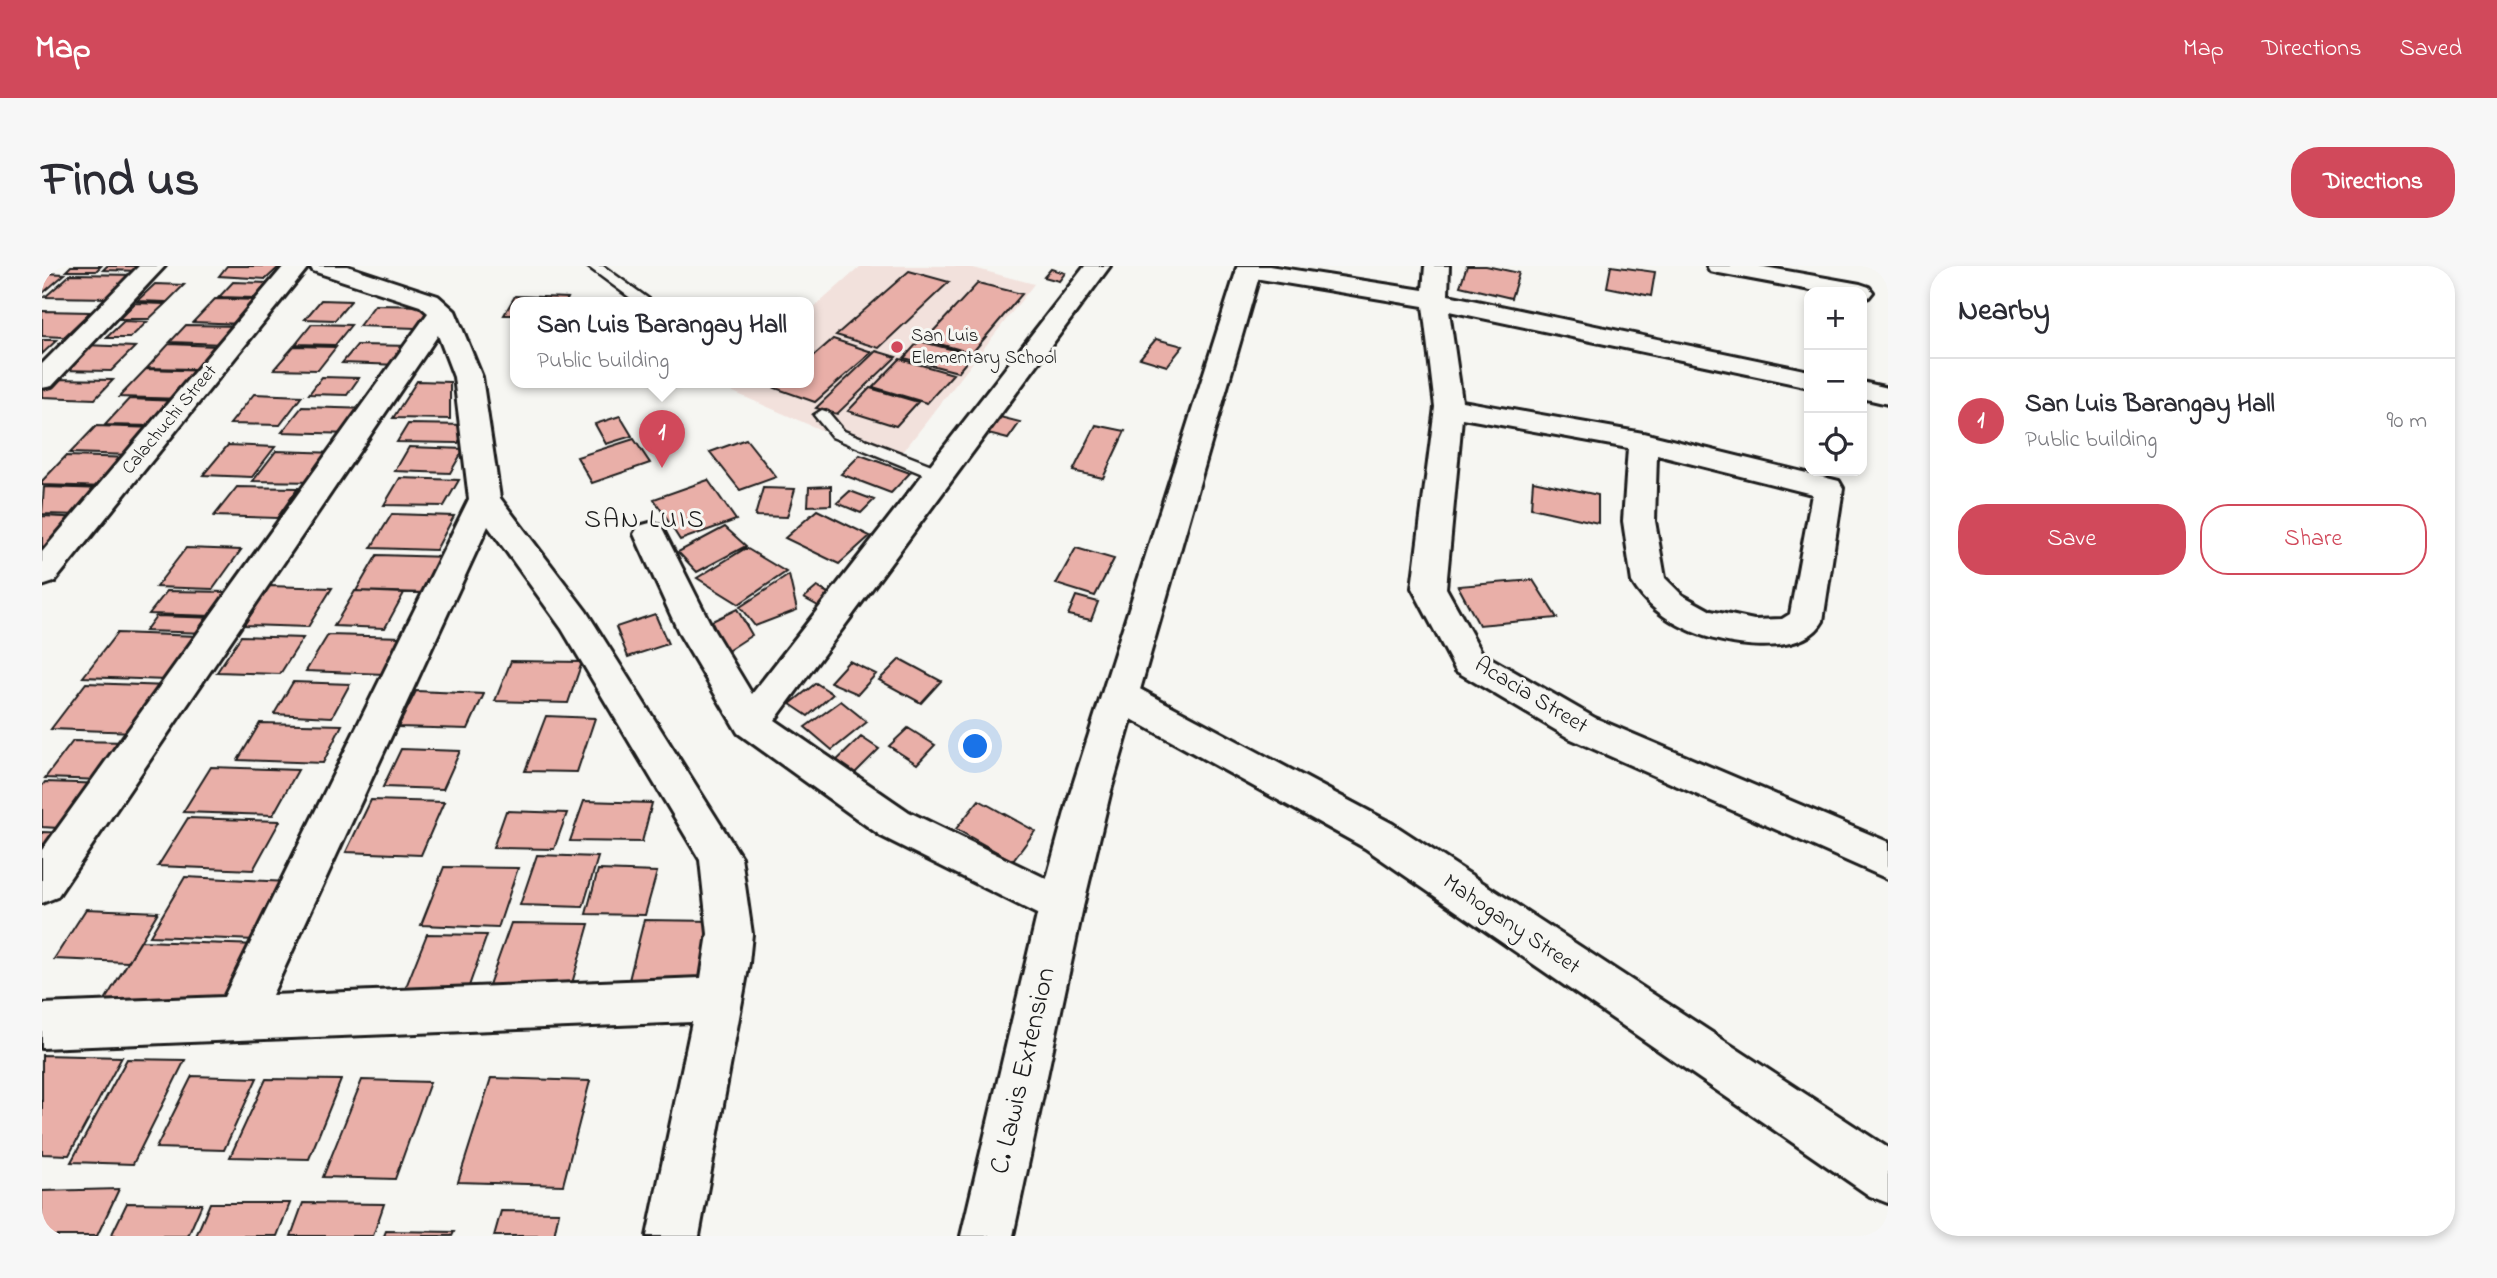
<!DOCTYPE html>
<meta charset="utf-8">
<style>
body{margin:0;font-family:"Indie Flower",sans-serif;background:#f7f7f7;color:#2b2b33}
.controls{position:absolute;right:21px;top:21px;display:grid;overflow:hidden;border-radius:14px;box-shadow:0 4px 10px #0003}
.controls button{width:63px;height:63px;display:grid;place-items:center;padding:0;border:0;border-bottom:2px solid #e1e1e2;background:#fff;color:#2b2b33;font:35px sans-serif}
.you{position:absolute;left:934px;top:481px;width:24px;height:24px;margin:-18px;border:5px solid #fff;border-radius:50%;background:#1a73e8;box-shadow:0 0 0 10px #1a73e833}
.badge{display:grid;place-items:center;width:46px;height:46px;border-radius:50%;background:#d1495b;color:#fff;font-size:23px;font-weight:700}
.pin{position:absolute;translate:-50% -58px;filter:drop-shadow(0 2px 4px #0008)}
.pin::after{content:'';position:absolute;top:37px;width:24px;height:21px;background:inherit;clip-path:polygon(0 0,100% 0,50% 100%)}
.popup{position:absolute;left:468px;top:31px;width:304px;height:91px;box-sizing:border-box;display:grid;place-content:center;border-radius:14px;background:#fff;filter:drop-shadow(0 2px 5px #0005);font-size:23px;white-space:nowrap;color:#7c7c81}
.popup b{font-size:26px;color:#2b2b33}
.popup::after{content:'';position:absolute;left:50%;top:100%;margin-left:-14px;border:14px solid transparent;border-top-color:#fff}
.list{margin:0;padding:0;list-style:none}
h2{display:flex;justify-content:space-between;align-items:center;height:91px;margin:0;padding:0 28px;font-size:30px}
h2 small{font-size:23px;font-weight:400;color:#7c7c81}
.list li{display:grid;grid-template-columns:46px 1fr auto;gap:21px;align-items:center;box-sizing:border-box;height:126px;padding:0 28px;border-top:2px solid #e1e1e2}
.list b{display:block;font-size:26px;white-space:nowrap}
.list p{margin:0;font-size:23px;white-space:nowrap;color:#7c7c81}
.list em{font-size:23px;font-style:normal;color:#7c7c81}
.actions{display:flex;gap:14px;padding:21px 28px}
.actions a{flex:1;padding:16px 0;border:2px solid #d1495b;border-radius:28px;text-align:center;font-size:24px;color:#d1495b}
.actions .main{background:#d1495b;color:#fff}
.icon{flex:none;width:38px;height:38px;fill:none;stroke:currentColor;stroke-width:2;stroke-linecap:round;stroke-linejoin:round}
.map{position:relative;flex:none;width:1846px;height:970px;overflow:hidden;border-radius:28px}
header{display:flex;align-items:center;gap:42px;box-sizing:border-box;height:98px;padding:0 35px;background:#d1495b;color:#fff}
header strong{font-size:33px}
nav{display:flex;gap:38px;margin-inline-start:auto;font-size:24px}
.intro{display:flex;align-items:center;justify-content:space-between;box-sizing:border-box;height:168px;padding:0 42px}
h1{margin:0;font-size:49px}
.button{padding:18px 32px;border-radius:28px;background:#d1495b;color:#fff;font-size:24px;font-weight:700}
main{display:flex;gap:42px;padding:0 42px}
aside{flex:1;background:#fff;border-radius:28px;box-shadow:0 4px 10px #0003}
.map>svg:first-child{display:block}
</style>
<header>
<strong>Map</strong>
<nav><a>Map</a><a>Directions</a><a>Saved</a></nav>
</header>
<div class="intro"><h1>Find us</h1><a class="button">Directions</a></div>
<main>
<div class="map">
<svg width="1846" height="970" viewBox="0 0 1846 970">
<rect width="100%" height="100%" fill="#f6f6f2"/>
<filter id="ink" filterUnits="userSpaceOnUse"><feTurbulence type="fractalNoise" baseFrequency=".0143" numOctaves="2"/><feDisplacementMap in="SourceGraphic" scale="14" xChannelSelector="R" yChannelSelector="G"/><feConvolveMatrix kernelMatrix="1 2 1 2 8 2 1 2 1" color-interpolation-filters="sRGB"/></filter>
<g filter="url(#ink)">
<path fill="#f2e1dc" d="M819 0H924L992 18 853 196 682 122 688 116H767V46Z"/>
<path fill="#e9afa8" stroke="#1c1c1c" stroke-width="2" d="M29 0H59L54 5H24Z
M65 0H105L100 5 61 4Z
M185 0H238L224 13 177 10Z
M1425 0H1444L1477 7 1469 32 1418 20Z
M1569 0 1613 6 1609 30 1565 21Z
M1009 3 1023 7 1017 15 1002 11Z
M867 5 907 16 837 82 794 69Z
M0 7 23 8 1 27Z
M29 8 95 9 71 32 3 31Z
M191 16 226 17 213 32 177 31Z
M936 17 980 28 930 87 883 74Z
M113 18 142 19 125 36 95 35Z
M473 30 526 32 524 36H473V49H462Z
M173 33 222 34 201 58 151 56Z
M279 34 309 35 293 54 263 53Z
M93 37 123 38 107 53H77Z
M333 39 389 40 374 62 317 60Z
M0 45 48 46 22 71 0 70Z
M82 55 105 56 88 72H64Z
M270 58 309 59 293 79 254 78Z
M144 59 199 60 182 78 128 76Z
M791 73 830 86 773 136 733 122 740 116H767V94Z
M1114 73 1141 80 1125 100 1098 92Z
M0 74H15L0 88Z
M877 75 924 87 930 89 916 106 862 92Z
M127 78 174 80 153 103 105 102Z
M42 79 93 81 69 105 17 104Z
M315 79 372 80 359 99 300 97Z
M252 80 294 81 276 104 232 103Z
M834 85 854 91 795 148 774 142Z
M858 93 911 108 885 137 831 121Z
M104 103 166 105 141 133 77 131Z
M280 111 317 112 305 129 267 128Z
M9 113 71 114 53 133 0 131V121Z
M375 115 408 116V153L351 152Z
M828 122 876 136 854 160 806 145Z
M212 128 260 130 238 159 188 158Z
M87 133 135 135 112 160 63 159Z
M260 141 328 143 310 168 240 166Z
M578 150 590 170 564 178 553 158Z
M954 150 978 156 966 173 942 167Z
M366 158 426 159 416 177 355 176Z
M1054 159 1083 165 1061 212 1031 205Z
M54 160 114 162 90 189 28 187Z
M592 173 608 197 550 217 535 191Z
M704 173 734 211 698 224 668 186Z
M186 179 233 181 210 211 161 209Z
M367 181 422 183 408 207 353 205Z
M234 185 295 187 275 216 211 215Z
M818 189 868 207 849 227 799 208Z
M24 190 92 192 66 221 0 219V215Z
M358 212 417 214 402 240 342 239Z
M666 214 694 254 638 274 612 233Z
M1491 215 1556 229V257L1489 242Z
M789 220V239L766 240 767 221Z
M2 221 64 223 40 249 0 248Z
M195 221 256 222 235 252 172 250Z
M721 222 753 223 745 251 713 250Z
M808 225 832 234 819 247 795 237Z
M775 244 828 270 797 298 743 272Z
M350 248 412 250 394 284 329 282Z
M0 250 43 252 13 286H0Z
M683 261 704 280 655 306 636 286Z
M144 282 199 284 171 323 114 321Z
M704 282 744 306 697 338 655 312Z
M1034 282 1072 293 1053 330 1014 318Z
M335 289 407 291 387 327 314 325Z
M747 309 755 344 713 360 698 341Z
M1491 314 1515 352 1437 359 1416 320Z
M227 320 290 322 266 361 202 359Z
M775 321 790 329 778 341 762 332Z
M125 325 188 326 171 350 107 348Z
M313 325 362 327 343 362 292 360Z
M1034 330 1056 336 1049 354 1026 349Z
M695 343 710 369 684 386 664 358Z
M613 348 626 378 586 391 574 361Z
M114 350 177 352 167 367 103 365Z
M75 367 156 370 125 414 41 411Z
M286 369 362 371 343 408 264 405Z
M199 370 261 372 238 408 175 406Z
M858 393 899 415 879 437 837 414Z
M469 395 540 396 526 437 453 435Z
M807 395 834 408 816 428 788 416Z
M251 416 308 418 290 451 232 448Z
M44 417 126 420 94 466 9 463Z
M774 417 791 428 766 450 748 438Z
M374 425 442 428 426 463 356 461Z
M799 435 825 456 790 484 763 461Z
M504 450 553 452 535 506 483 505Z
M218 457 300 459 281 497 196 494Z
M866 462 893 479 875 498 847 480Z
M819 471 837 483 811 509 792 497Z
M31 475 88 476 61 514 3 512Z
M359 483 418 485 401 523 341 521Z
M169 501 256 504 231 549 141 546Z
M3 516 65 518 34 563 0 561V520Z
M329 534 402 536 379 589 304 586Z
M937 534 993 565 971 595 914 563Z
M542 535 610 537 600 576 528 575Z
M464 545 525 547 512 583 451 582Z
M146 552 238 555 211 604 116 600Z
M0 566 26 567 0 605Z
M495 589 556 591 541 641 478 639Z
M402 601 476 602 456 662 379 659Z
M556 604 615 606 603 649 544 648Z
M143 611 246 616 215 674 108 670Z
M44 643 116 646 86 696 12 693Z
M602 654 674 655 660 725 585 722Z
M469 657 547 658 525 735 442 733Z
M385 668 445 669 421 737 358 736Z
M99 675 216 679 185 739 63 734Z
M0 789 80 791 27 889 0 888Z
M85 793 143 794 91 898 29 896Z
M150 810 215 812 182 884 114 882Z
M449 812 548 815 521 919 416 916Z
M224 813 299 814 267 893 188 891Z
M320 814 388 816 353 913 281 911Z
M77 923 55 970H0V925Z
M85 937 160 938 146 970H69Z
M168 937H248L235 970H154Z
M261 937 342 938 331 970H249Z
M459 945 517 946 512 970H452Z
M344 965 412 966 410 970H342Z"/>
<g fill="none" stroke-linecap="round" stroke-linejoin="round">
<g stroke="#1c1c1c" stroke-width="5">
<path id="service" d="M545 0H561L611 36H594Z
M780 144 786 146 802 165 905 205 907 209 899 214 893 213 790 171 772 149Z"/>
</g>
<g stroke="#1c1c1c" stroke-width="6">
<path id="minor" d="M97 0H123L10 120 0 122V98Z
M242 0H267L12 316 0 320V286Z
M268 0H305L396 30 413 45 440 111 458 232 544 345 699 591 710 668 707 697 657 970H605L650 756 0 782V738L182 731 427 233 412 111 396 69 15 631 0 637V584L386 47 378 40 271 5ZM446 260 520 363 658 594 666 668 659 712 230 729Z
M1043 0H1068L733 454 867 546 1034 627 1041 641 1034 655 1019 660 839 570 696 467 638 369 592 268 597 260 608 257 619 260 672 365 710 428Z
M1196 0H1227L1381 24 1383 0H1407L1406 29 1767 105V121L1407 45 1420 135 1601 167 1797 215 1801 222 1781 355C1760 393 1680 380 1647 364 1624 354 1603 338 1590 316L1581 255 1586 182 1420 152 1404 322 1440 387 1553 452 1846 576V613L1527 472 1414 405 1370 322 1393 141 1381 40 1206 11 1197 9 1194 4ZM1615 189 1770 228 1748 348 1740 353 1712 354 1669 345 1640 329 1623 312 1613 255Z
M1665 0H1717L1818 18 1827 21 1831 26 1827 31 1820 33V26H1779L1677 7 1668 5Z
M1820 116 1846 122V138L1820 132Z
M1079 416 1092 420 1351 558 1846 882V937L1828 930 1323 582 1066 440 1061 430 1066 420Z"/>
</g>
<g stroke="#1c1c1c" stroke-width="6">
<path id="tertiary" d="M1196 0H1220L1068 528 1041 641 971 970H919L997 641 1028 528Z"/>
</g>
<use href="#service" fill="#f6f6f2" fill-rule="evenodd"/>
<use href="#minor" fill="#f6f6f2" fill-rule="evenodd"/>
<use href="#tertiary" fill="#f6f6f2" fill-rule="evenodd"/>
</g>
</g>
<circle fill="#d1495b" stroke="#f6f6f2" stroke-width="2.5" cx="855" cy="81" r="7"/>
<g text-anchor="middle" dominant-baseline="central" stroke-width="6" stroke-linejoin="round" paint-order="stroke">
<g font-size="19" fill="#1c1c1c" stroke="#f6f6f2" text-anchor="start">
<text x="869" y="70">San Luis<tspan x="869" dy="22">Elementary School</tspan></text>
</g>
<g font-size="19" fill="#1c1c1c" stroke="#f6f6f2">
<text transform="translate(128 154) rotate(-50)">Calachuchi Street</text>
</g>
<g font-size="23" fill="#1c1c1c" stroke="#f6f6f2">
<text transform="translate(1489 430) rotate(31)">Acacia Street</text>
<text transform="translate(1469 659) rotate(34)">Mahogany Street</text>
</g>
<g font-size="26" letter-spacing="2" fill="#1c1c1c" stroke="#f6f6f2">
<text x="603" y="255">SAN LUIS</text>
</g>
<g font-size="28" fill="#1c1c1c" stroke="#f6f6f2">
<text transform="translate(982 805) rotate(-77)">C. Lawis Extension</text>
</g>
</g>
</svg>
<div class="controls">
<button>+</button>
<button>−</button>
<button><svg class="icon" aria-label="locate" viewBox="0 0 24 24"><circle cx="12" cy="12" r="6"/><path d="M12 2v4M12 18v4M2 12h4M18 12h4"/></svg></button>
</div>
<div class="you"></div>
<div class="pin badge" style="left:620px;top:202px">1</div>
<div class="popup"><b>San Luis Barangay Hall</b>Public building</div>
</div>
<aside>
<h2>Nearby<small></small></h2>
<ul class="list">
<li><span class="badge">1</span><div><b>San Luis Barangay Hall</b><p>Public building</p></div><em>90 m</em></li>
</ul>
<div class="actions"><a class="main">Save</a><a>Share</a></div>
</aside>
</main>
